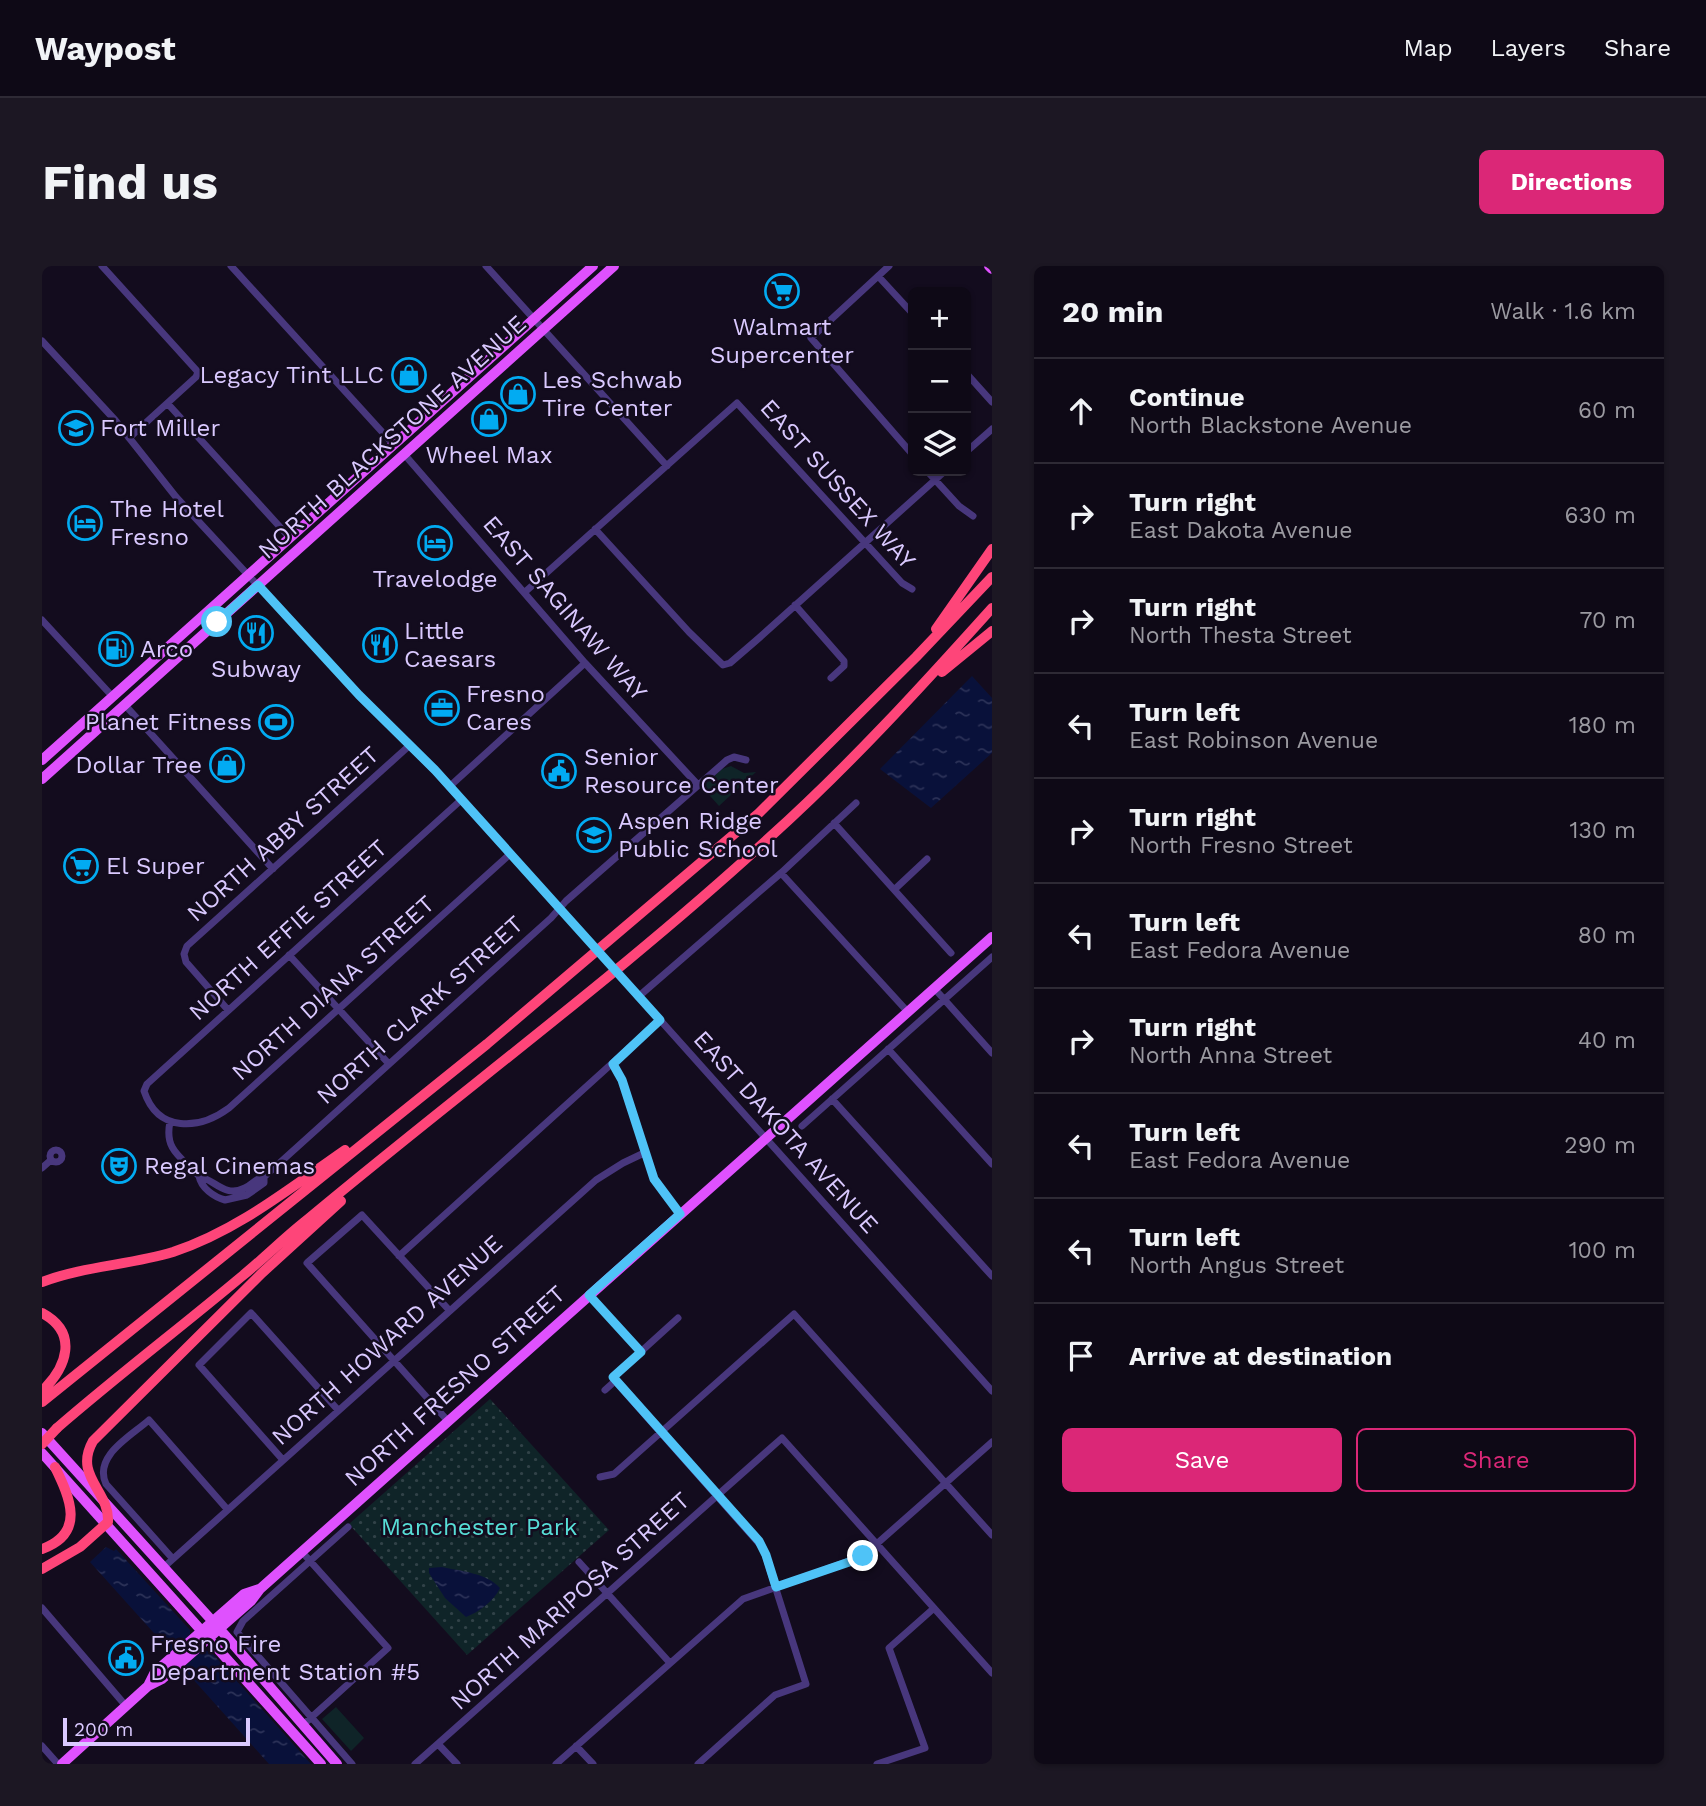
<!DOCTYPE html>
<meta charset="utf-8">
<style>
body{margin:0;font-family:"Work Sans",sans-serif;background:#1c1723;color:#f1f3f6}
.controls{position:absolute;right:21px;top:21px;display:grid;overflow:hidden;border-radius:10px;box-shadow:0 2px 5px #0004}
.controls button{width:63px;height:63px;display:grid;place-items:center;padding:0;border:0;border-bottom:2px solid #2e2a35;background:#0e0916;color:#f1f3f6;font:35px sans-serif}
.scale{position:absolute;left:21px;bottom:18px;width:187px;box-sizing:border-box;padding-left:7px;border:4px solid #dac9ff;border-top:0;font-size:19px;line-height:24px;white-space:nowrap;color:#dac9ff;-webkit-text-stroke:5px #130c1e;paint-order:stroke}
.stop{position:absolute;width:21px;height:21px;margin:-16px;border:5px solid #4fc3f7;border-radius:50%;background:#fff}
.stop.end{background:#4fc3f7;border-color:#fff;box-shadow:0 2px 7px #0008}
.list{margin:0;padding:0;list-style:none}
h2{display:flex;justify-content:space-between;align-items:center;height:91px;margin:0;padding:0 28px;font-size:30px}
h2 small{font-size:23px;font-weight:400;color:#9b9aa1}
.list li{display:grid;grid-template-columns:46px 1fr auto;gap:21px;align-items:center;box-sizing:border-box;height:105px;padding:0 28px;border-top:2px solid #2e2a35}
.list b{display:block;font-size:26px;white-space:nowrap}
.list p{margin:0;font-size:23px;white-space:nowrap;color:#9b9aa1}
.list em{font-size:23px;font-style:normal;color:#9b9aa1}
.actions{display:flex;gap:14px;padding:21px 28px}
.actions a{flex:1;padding:16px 0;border:2px solid #db2777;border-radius:10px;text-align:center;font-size:24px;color:#db2777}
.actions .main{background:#db2777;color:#fff}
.icon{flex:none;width:38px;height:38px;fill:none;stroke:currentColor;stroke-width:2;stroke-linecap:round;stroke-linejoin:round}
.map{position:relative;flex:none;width:950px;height:1498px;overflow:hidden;border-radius:10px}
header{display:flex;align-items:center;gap:42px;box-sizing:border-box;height:98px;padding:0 35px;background:#0e0916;border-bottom:2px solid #2e2a35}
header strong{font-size:33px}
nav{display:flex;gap:38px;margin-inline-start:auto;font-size:24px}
.intro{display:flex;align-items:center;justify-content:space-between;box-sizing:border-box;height:168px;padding:0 42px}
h1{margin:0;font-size:49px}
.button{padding:18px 32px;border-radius:10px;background:#db2777;color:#fff;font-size:24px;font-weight:700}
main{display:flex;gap:42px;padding:0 42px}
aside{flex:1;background:#0e0916;border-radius:10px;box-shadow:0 2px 5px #0004}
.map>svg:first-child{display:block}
</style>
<header>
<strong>Waypost</strong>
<nav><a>Map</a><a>Layers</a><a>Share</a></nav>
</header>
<div class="intro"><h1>Find us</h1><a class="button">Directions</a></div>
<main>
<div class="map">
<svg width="950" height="1498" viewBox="0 0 950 1498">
<defs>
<pattern id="park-dots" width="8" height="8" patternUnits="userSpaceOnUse" patternTransform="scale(1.75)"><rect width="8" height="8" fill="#0f2428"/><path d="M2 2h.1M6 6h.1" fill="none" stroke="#314248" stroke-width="1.8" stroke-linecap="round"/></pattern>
<pattern id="water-ripples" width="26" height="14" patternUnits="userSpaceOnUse" patternTransform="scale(1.75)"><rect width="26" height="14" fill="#09113a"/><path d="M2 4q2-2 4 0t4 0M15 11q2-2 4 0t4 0" fill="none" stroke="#2c3258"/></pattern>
</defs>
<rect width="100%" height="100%" fill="#130c1e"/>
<path fill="#0f2428" d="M689 500 702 507 714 506 677 540 660 521 680 503Z
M294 1441 322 1472 309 1485 280 1453Z"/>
<path fill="url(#park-dots)" d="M448 1133 567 1264 425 1389 307 1258Z"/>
<path fill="url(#water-ripples)" d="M930 410 950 432V487L889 542 838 503Z
M64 1281 72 1285 74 1283 148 1364V1368L129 1386 48 1296Z
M400 1301C418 1305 445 1307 458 1322 452 1335 437 1346 424 1351L403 1332 387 1307V1302Z
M161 1384 169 1386 269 1498H227L141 1402Z"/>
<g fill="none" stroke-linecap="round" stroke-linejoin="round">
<path stroke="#48377d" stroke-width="7" d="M60 0 156 106 154 111 87 172
M189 0 352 179
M444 0 625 200
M847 0 769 72 871 189
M836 10 871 48
M0 75 73 154 134 231 317 429 392 504 542 670
M924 107 950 136
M126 138 248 272
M924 186 950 163
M362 188 543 397 656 519
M885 205 917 240 931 250
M553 263 647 366 681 399 688 397 717 372 903 205
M483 326 695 137 860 317 870 323
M753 339 802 395V400L789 412
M0 354 71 431
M83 439 231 603
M407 521 543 397
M419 534 105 818 102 825C116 867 157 864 187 842L468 588
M792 557 909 687
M739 607 865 745
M853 623 885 593
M247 689 347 798
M585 717 950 1125
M892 722 950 787
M596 731 739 607 814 537
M186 744 144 696 142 688 145 680 368 479
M846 783 950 898
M571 798 580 814 612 913 638 948
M790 833 950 1010
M128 856C122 884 139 891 157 910
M760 860 950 691
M8 890a6 6 0 1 1 12 0a6 6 0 1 1-12 0Z
M0 902 9 894
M157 910C174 915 183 932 203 922 211 918 214 912 222 911V917L205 929 183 934C172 931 159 922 157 910Z
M222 911 509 652 524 635 685 494 692 491 704 494
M357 990 618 754
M547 1029 599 1086
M573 1115 721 1282 764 1418 733 1429 656 1498
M563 1124 573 1115 571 1111 636 1052
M405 1154 265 997 320 949 407 1044
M241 1194 157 1099 209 1047 296 1144
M558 1211 572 1208 752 1048 950 1269
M306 1261 201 1355 195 1366 310 1498
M260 1286 346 1382 262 1458
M131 1293 64 1218C51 1190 89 1170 107 1154L185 1243
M537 1296 628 1397
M122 1301 554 914 581 897 602 887
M0 1342 84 1440
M396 1478 415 1498
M0 1480 16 1498
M534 1480 551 1498
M373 1498 740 1172 950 1407
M514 1498 701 1333 821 1290 950 1176
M835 1498 883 1482 847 1382 891 1343"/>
<path stroke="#df51fe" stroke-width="10" d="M947 0 950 3
M0 494 551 0
M0 513 572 0
M0 1167 183 1369 295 1498
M0 1187 279 1498
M106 1420 113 1406 202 1328 217 1323
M20 1498 106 1420 120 1413 209 1335 218 1323 950 671"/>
<path stroke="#fe4579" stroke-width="10" d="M894 363 950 283
M900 406 950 365
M0 1016C42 1000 88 999 131 986 195 965 248 922 303 884
M0 1047C37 1067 25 1101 0 1125
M0 1136 445 778 717 547 874 391 950 311
M15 1162C75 1110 138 1062 199 1011 220 994 239 975 260 958 415 828 579 708 728 571 807 500 879 421 950 342
M0 1283C44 1267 28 1232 13 1201
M0 1303 38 1281 66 1256C68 1225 31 1210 51 1175L220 1007 299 935"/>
<path stroke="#48377d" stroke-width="7" d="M542 670 585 717"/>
<path stroke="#fe4579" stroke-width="10" d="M0 1178 15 1162"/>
</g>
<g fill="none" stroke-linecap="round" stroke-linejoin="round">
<path stroke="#4fc3f7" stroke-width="9" d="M175 356 216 319 317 429 393 504 618 754 571 798 580 814 612 913 638 948 547 1029 599 1086 571 1111 717 1275 724 1289 734 1321 813 1294 821 1290"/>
</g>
<defs>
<g id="supermarket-ring" transform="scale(1.75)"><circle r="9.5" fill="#130c1e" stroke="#02abf2" stroke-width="1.5"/><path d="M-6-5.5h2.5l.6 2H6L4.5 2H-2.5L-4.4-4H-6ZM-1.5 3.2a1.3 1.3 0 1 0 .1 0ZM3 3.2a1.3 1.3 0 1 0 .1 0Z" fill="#02abf2"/></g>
<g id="shop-ring" transform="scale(1.75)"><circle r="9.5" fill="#130c1e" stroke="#02abf2" stroke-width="1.5"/><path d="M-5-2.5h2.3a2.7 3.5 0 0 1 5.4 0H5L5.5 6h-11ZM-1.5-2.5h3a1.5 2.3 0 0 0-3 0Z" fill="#02abf2"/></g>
<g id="school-ring" transform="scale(1.75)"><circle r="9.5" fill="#130c1e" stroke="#02abf2" stroke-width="1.5"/><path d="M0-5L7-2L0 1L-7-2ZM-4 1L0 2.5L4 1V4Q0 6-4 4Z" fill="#02abf2"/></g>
<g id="hotel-ring" transform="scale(1.75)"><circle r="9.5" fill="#130c1e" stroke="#02abf2" stroke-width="1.5"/><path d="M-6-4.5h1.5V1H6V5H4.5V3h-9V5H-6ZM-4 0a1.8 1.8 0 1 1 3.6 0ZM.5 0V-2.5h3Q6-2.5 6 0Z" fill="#02abf2"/></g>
<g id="restaurant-ring" transform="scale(1.75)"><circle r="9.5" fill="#130c1e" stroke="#02abf2" stroke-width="1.5"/><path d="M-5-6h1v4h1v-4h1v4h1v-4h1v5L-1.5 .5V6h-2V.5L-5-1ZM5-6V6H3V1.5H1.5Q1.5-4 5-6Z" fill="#02abf2"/></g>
<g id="fuel-ring" transform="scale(1.75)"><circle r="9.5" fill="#130c1e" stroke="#02abf2" stroke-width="1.5"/><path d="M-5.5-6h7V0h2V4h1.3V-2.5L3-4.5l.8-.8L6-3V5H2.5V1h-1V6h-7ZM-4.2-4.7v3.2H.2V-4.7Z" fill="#02abf2"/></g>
<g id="office-ring" transform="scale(1.75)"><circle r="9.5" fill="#130c1e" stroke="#02abf2" stroke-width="1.5"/><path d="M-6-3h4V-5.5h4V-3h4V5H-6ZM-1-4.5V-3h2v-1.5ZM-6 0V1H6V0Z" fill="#02abf2"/></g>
<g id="stadium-ring" transform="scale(1.75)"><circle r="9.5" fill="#130c1e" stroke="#02abf2" stroke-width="1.5"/><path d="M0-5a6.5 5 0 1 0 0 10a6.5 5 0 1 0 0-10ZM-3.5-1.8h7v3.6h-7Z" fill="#02abf2"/></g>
<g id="civic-ring" transform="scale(1.75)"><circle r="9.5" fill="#130c1e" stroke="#02abf2" stroke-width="1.5"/><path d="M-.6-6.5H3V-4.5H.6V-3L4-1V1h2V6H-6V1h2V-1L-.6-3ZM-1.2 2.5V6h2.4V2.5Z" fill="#02abf2"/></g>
<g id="theatre-ring" transform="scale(1.75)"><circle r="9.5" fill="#130c1e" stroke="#02abf2" stroke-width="1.5"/><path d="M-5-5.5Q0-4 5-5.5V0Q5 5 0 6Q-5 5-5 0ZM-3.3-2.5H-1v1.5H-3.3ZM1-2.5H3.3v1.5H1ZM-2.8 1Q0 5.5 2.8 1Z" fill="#02abf2"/></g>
</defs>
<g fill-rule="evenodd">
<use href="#supermarket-ring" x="740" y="25"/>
<use href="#shop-ring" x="367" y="109"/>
<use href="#shop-ring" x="476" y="128"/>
<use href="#shop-ring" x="447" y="153"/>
<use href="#school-ring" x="34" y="162"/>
<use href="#hotel-ring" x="43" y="257"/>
<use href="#hotel-ring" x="393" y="277"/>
<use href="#restaurant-ring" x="214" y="367"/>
<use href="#restaurant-ring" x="338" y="379"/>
<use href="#fuel-ring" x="74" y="383"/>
<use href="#office-ring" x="400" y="442"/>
<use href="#stadium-ring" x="234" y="456"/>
<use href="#shop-ring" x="185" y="499"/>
<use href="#civic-ring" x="517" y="505"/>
<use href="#school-ring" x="552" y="569"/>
<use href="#supermarket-ring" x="39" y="600"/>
<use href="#theatre-ring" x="77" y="900"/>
<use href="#civic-ring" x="84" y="1392"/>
</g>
<g text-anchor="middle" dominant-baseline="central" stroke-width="5" stroke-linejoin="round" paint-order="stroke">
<g font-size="24" fill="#dac9ff" stroke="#130c1e" text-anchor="start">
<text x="740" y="61" text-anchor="middle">Walmart<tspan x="740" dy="28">Supercenter</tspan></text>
<text x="342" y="109" text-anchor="end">Legacy Tint LLC</text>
<text x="500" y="114">Les Schwab<tspan x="500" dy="28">Tire Center</tspan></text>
<text x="58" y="162">Fort Miller</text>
<text x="447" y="189" text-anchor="middle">Wheel Max</text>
<text x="68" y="243">The Hotel<tspan x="68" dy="28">Fresno</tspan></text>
<text x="393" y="313" text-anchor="middle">Travelodge</text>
<text x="362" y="365">Little<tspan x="362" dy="28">Caesars</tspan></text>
<text x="98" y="383">Arco</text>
<text x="214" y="403" text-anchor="middle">Subway</text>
<text x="424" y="428">Fresno<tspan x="424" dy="28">Cares</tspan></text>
<text x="210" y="456" text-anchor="end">Planet Fitness</text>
<text x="542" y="491">Senior<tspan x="542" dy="28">Resource Center</tspan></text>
<text x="160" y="499" text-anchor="end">Dollar Tree</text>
<text x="576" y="555">Aspen Ridge<tspan x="576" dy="28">Public School</tspan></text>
<text x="64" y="600">El Super</text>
<text x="102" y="900">Regal Cinemas</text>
<text x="108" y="1378">Fresno Fire<tspan x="108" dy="28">Department Station #5</tspan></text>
</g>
<g font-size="24" fill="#dac9ff" stroke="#130c1e">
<text transform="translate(350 171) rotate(-42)">NORTH BLACKSTONE AVENUE</text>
<text transform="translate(796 218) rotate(48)">EAST SUSSEX WAY</text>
<text transform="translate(523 342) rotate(49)">EAST SAGINAW WAY</text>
<text transform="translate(241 568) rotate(-42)">NORTH ABBY STREET</text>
<text transform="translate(246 664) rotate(-42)">NORTH EFFIE STREET</text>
<text transform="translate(291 722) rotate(-42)">NORTH DIANA STREET</text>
<text transform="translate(378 744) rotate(-42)">NORTH CLARK STREET</text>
<text transform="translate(744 866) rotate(48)">EAST DAKOTA AVENUE</text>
<text transform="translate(345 1074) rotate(-42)">NORTH HOWARD AVENUE</text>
<text transform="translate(413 1120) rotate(-42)">NORTH FRESNO STREET</text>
<text transform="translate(528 1335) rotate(-42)">NORTH MARIPOSA STREET</text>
</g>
<g font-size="24" fill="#57ddd6" stroke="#130c1e">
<text x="437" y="1261">Manchester Park</text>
</g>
</g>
</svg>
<div class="controls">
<button>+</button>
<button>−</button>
<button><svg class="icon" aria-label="layers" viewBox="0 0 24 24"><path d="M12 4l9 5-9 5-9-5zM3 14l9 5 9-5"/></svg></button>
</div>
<div class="scale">200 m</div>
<div class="stop" style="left:175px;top:356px"></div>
<div class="stop end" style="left:821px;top:1290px"></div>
</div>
<aside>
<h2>20 min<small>Walk · 1.6 km</small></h2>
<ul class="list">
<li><svg class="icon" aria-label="ahead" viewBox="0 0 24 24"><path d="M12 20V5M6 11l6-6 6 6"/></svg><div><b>Continue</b><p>North Blackstone Avenue</p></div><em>60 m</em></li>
<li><svg class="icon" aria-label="right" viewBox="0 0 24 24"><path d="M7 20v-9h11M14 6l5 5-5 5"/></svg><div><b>Turn right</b><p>East Dakota Avenue</p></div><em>630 m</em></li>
<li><svg class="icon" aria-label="right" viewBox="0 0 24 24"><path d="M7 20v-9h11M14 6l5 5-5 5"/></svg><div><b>Turn right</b><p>North Thesta Street</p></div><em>70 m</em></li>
<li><svg class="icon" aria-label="left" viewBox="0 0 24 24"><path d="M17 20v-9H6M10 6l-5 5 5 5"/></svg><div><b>Turn left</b><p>East Robinson Avenue</p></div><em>180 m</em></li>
<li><svg class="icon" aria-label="right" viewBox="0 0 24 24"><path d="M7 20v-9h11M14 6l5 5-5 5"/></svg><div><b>Turn right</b><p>North Fresno Street</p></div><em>130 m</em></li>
<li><svg class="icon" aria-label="left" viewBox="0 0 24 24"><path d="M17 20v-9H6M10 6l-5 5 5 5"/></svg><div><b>Turn left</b><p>East Fedora Avenue</p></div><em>80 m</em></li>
<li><svg class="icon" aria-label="right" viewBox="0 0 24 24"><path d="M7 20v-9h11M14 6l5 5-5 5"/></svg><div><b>Turn right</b><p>North Anna Street</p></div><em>40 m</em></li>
<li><svg class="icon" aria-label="left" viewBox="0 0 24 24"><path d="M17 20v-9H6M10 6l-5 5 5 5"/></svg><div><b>Turn left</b><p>East Fedora Avenue</p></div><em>290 m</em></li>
<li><svg class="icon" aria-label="left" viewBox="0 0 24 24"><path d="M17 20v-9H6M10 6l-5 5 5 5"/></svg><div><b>Turn left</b><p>North Angus Street</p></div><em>100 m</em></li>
<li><svg class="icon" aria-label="arrive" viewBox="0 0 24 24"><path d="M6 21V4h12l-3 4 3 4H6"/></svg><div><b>Arrive at destination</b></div></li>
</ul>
<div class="actions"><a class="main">Save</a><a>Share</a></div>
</aside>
</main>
